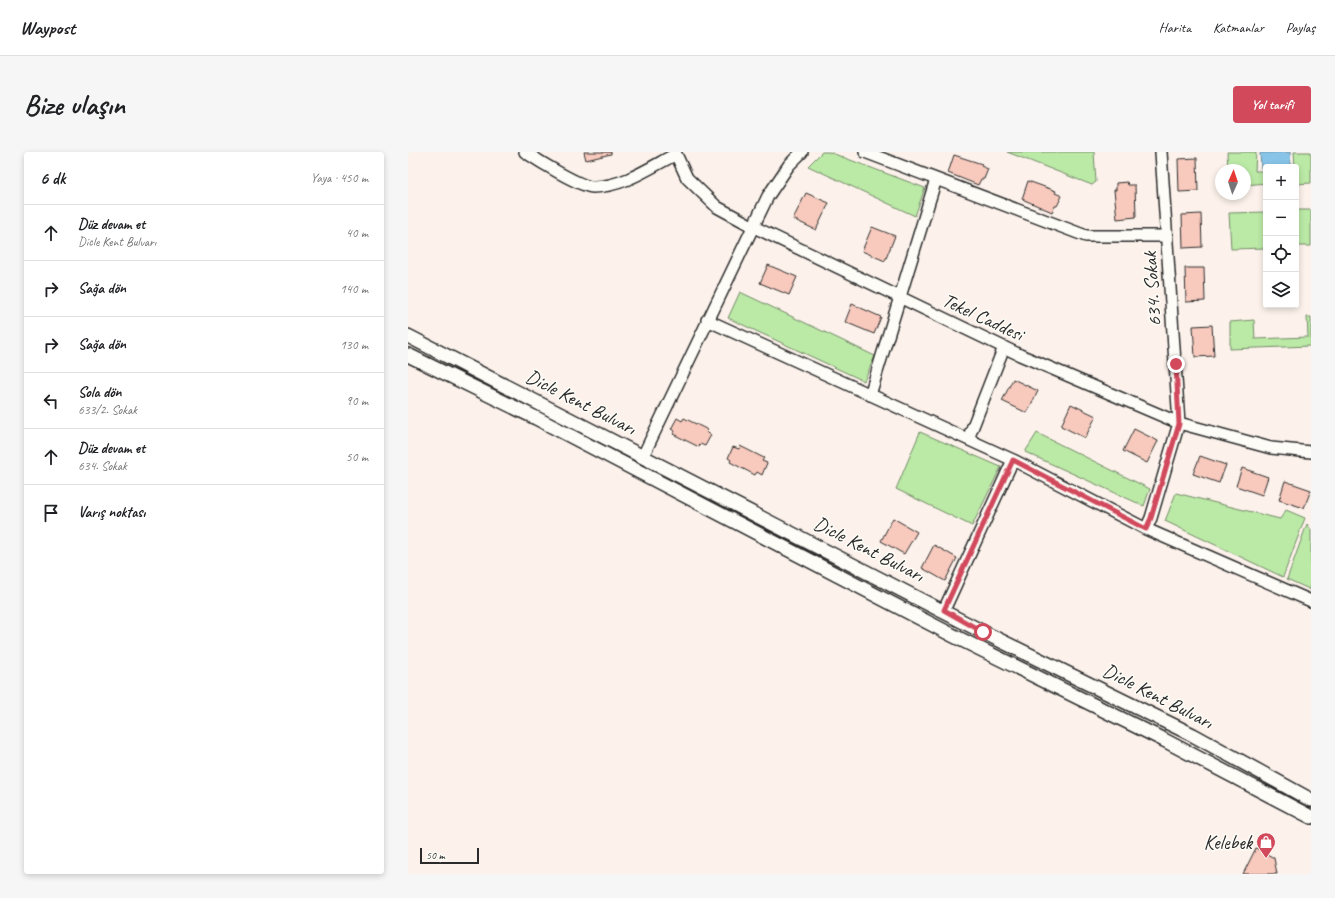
<!DOCTYPE html>
<html lang="tr">
<meta charset="utf-8">
<style>
body{margin:0;font-family:Caveat,sans-serif;background:#f6f6f6;color:#202124}
.controls{position:absolute;right:12px;top:12px;display:grid;overflow:hidden;border-radius:4px;box-shadow:0 2px 6px #0003}
.controls button{width:36px;height:36px;display:grid;place-items:center;padding:0;border:0;border-bottom:1px solid #e0e0e0;background:#fff;color:#202124;font:20px sans-serif}
.compass{position:absolute;left:807px;top:12px;width:36px;height:36px;border-radius:50%;background:#fff;box-shadow:0 2px 6px #0003;rotate:3deg}
.scale{position:absolute;left:12px;bottom:10px;width:59px;box-sizing:border-box;padding-left:4px;border:2px solid #2b2b2b;border-top:0;font-size:11px;line-height:14px;white-space:nowrap;color:#2b2b2b;-webkit-text-stroke:3px #fdfcf7;paint-order:stroke}
.stop{position:absolute;width:12px;height:12px;margin:-9px;border:3px solid #d1495b;border-radius:50%;background:#fff}
.stop.end{background:#d1495b;border-color:#fff;box-shadow:0 1px 4px #0008}
.list{margin:0;padding:0;list-style:none}
h2{display:flex;justify-content:space-between;align-items:center;height:52px;margin:0;padding:0 16px;font-size:17px}
h2 small{font-size:13px;font-weight:400;color:#757577}
.list li{display:grid;grid-template-columns:26px 1fr auto;gap:12px;align-items:center;box-sizing:border-box;height:56px;padding:0 16px;border-top:1px solid #e0e0e0}
.list b{display:block;font-size:15px;white-space:nowrap}
.list p{margin:0;font-size:13px;white-space:nowrap;color:#757577}
.list em{font-size:13px;font-style:normal;color:#757577}
.icon{flex:none;width:22px;height:22px;fill:none;stroke:currentColor;stroke-width:2;stroke-linecap:round;stroke-linejoin:round}
.map{position:relative;flex:none;width:903px;height:722px;overflow:hidden;border-radius:4px}
header{display:flex;align-items:center;gap:24px;box-sizing:border-box;height:56px;padding:0 20px;background:#fff;border-bottom:1px solid #e0e0e0}
header strong{font-size:19px}
nav{display:flex;gap:22px;margin-inline-start:auto;font-size:14px}
.intro{display:flex;align-items:center;justify-content:space-between;box-sizing:border-box;height:96px;padding:0 24px}
h1{margin:0;font-size:28px}
.button{padding:10px 18px;border-radius:4px;background:#d1495b;color:#fff;font-size:14px;font-weight:700}
main{display:flex;gap:24px;padding:0 24px}
aside{flex:1;background:#fff;border-radius:4px;box-shadow:0 2px 6px #0003}
.map>svg:first-child{display:block}
</style>
<header>
<strong>Waypost</strong>
<nav><a>Harita</a><a>Katmanlar</a><a>Paylaş</a></nav>
</header>
<div class="intro"><h1>Bize ulaşın</h1><a class="button">Yol tarifi</a></div>
<main>
<aside>
<h2>6 dk<small>Yaya · 450 m</small></h2>
<ul class="list">
<li><svg class="icon" aria-label="ahead" viewBox="0 0 24 24"><path d="M12 20V5M6 11l6-6 6 6"/></svg><div><b>Düz devam et</b><p>Dicle Kent Bulvarı</p></div><em>40 m</em></li>
<li><svg class="icon" aria-label="right" viewBox="0 0 24 24"><path d="M7 20v-9h11M14 6l5 5-5 5"/></svg><div><b>Sağa dön</b></div><em>140 m</em></li>
<li><svg class="icon" aria-label="right" viewBox="0 0 24 24"><path d="M7 20v-9h11M14 6l5 5-5 5"/></svg><div><b>Sağa dön</b></div><em>130 m</em></li>
<li><svg class="icon" aria-label="left" viewBox="0 0 24 24"><path d="M17 20v-9H6M10 6l-5 5 5 5"/></svg><div><b>Sola dön</b><p>633/2. Sokak</p></div><em>90 m</em></li>
<li><svg class="icon" aria-label="ahead" viewBox="0 0 24 24"><path d="M12 20V5M6 11l6-6 6 6"/></svg><div><b>Düz devam et</b><p>634. Sokak</p></div><em>50 m</em></li>
<li><svg class="icon" aria-label="arrive" viewBox="0 0 24 24"><path d="M6 21V4h12l-3 4 3 4H6"/></svg><div><b>Varış noktası</b></div></li>
</ul>
</aside>
<div class="map">
<svg width="903" height="722" viewBox="0 0 903 722">
<rect width="100%" height="100%" fill="#fcf2eb"/>
<filter id="ink" filterUnits="userSpaceOnUse"><feTurbulence type="fractalNoise" baseFrequency=".025" numOctaves="2"/><feDisplacementMap in="SourceGraphic" scale="8" xChannelSelector="R" yChannelSelector="G"/><feConvolveMatrix kernelMatrix="1 2 1 2 8 2 1 2 1" color-interpolation-filters="sRGB"/></filter>
<g filter="url(#ink)">
<path fill="#bbe9a6" stroke="#738a68" d="M414 0H421L517 36 507 64 400 14Z
M599 0H686L688 30 684 33Z
M819 0H848L847 19H858V31L837 33V18H820Z
M886 0H903V31L888 32Z
M888 58H903V94H888Z
M858 60V96L823 97 821 61Z
M332 140 467 204 456 229 320 166Z
M899 165H903V194L822 197V170L846 168 847 187 900 185Z
M512 280 593 315 564 374 488 337Z
M629 281 742 337 736 354 617 300Z
M768 341 872 367 878 358 897 366 875 425 757 369Z
M899 372 903 378V438L879 427Z"/>
<path fill="#88c4e8" stroke="#63879c" d="M882 0 883 15 853 16 852 1Z"/>
<path fill="#f8c9bd" stroke="#2b2b2b" d="M176 0H203V2L178 8Z
M546 3 574 12 573 14 580 17 576 27H573L570 33 540 21Z
M789 6 790 39 771 40 770 7Z
M620 29 648 39 647 41 654 44 649 54H647L644 60 614 47Z
M719 30 720 33H727L728 65 709 67 706 38H708V31Z
M398 41 421 51 408 78 385 67Z
M793 62 794 95 775 96 774 63Z
M464 75 487 84 477 109 454 99Z
M360 113 389 125 381 143 352 131Z
M777 116H796L797 149 778 150Z
M444 152 473 165 466 182 437 170Z
M804 173 806 204 787 205 785 174Z
M605 227 630 239 619 261 594 249Z
M663 252 688 264 677 286 653 274Z
M269 266 274 269 276 266 300 278 298 280 303 283 297 294 292 292 291 295 265 282 267 279 263 277Z
M726 277 750 289 739 311 715 299Z
M332 294 356 306 354 309 359 311 354 323 349 320 347 323 322 310 323 308 320 306 325 295 331 297Z
M792 304 818 313 811 331 785 322Z
M834 316 860 325 854 343 828 334Z
M877 329 903 338 896 356 871 348Z
M485 366 509 380 496 402 473 389Z
M526 393 549 406 537 429 514 416Z
M848 696 866 706 869 722H835Z"/>
<g fill="none" stroke-linecap="round" stroke-linejoin="round">
<g stroke="#2b2b2b" stroke-width="14">
<path id="minor" d="M117 0C129 8 172 35 185 35 215 35 243 15 268 2
M267 0 279 26 309 55 346 75 612 203 771 271 863 296 903 300
M457 0 678 84H758
M299 168 605 308 738 377 903 449
M462 243 528 27
M560 287 596 195
M235 304 360 44 381 13 394 0
M738 377 743 366 771 271 753 0
M536 458 605 308"/>
</g>
<g stroke="#2b2b2b" stroke-width="16">
<path id="major" d="M0 184 575 480 785 583 903 648
M0 203 128 266 546 484 756 588 903 665"/>
</g>
<use href="#minor" stroke="#fdfcf7" stroke-width="11"/>
<use href="#major" stroke="#fdfcf7" stroke-width="13"/>
</g>
</g>
<g fill="none" stroke-linecap="round" stroke-linejoin="round" filter="url(#ink)">
<path stroke="#d1495b" stroke-width="5" d="M575 480 536 458 605 308 738 377 743 366 771 272 768 212"/>
</g>
<defs>
<g id="shop-pin" transform="scale(1)"><path d="M0 17L-7.5 6A9.5 9.5 0 1 1 7.5 6Z" fill="#d1495b" stroke="#fdfcf7"/><path d="M-5-2.5h2.3a2.7 3.5 0 0 1 5.4 0H5L5.5 6h-11ZM-1.5-2.5h3a1.5 2.3 0 0 0-3 0Z" fill="#fff"/></g>
</defs>
<g fill-rule="evenodd">
<use href="#shop-pin" x="858" y="690"/>
</g>
<g text-anchor="middle" dominant-baseline="central" stroke-width="3" stroke-linejoin="round" paint-order="stroke">
<g font-size="20" fill="#2b2b2b" stroke="#fdfcf7">
<text transform="translate(744 137) rotate(-94)">634. Sokak</text>
<text transform="translate(575 165) rotate(25)">Tekel Caddesi</text>
<text transform="translate(173 250) rotate(27)">Dicle Kent Bulvarı</text>
<text transform="translate(461 397) rotate(27)">Dicle Kent Bulvarı</text>
<text transform="translate(750 544) rotate(27)">Dicle Kent Bulvarı</text>
</g>
<g font-size="20" fill="#2b2b2b" stroke="#fdfcf7" text-anchor="end">
<text x="844" y="690">Kelebek</text>
</g>
</g>
</svg>
<div class="controls">
<button>+</button>
<button>−</button>
<button><svg class="icon" aria-label="locate" viewBox="0 0 24 24"><circle cx="12" cy="12" r="6"/><path d="M12 2v4M12 18v4M2 12h4M18 12h4"/></svg></button>
<button><svg class="icon" aria-label="layers" viewBox="0 0 24 24"><path d="M12 4l9 5-9 5-9-5zM3 14l9 5 9-5"/></svg></button>
</div>
<svg class="compass" viewBox="-18 -18 36 36"><path d="M0-13l5 13h-10z" fill="#e53935"/><path d="M0 13l5-13h-10z" fill="#757577"/></svg>
<div class="scale">50 m</div>
<div class="stop" style="left:575px;top:480px"></div>
<div class="stop end" style="left:768px;top:212px"></div>
</div>
</main>
